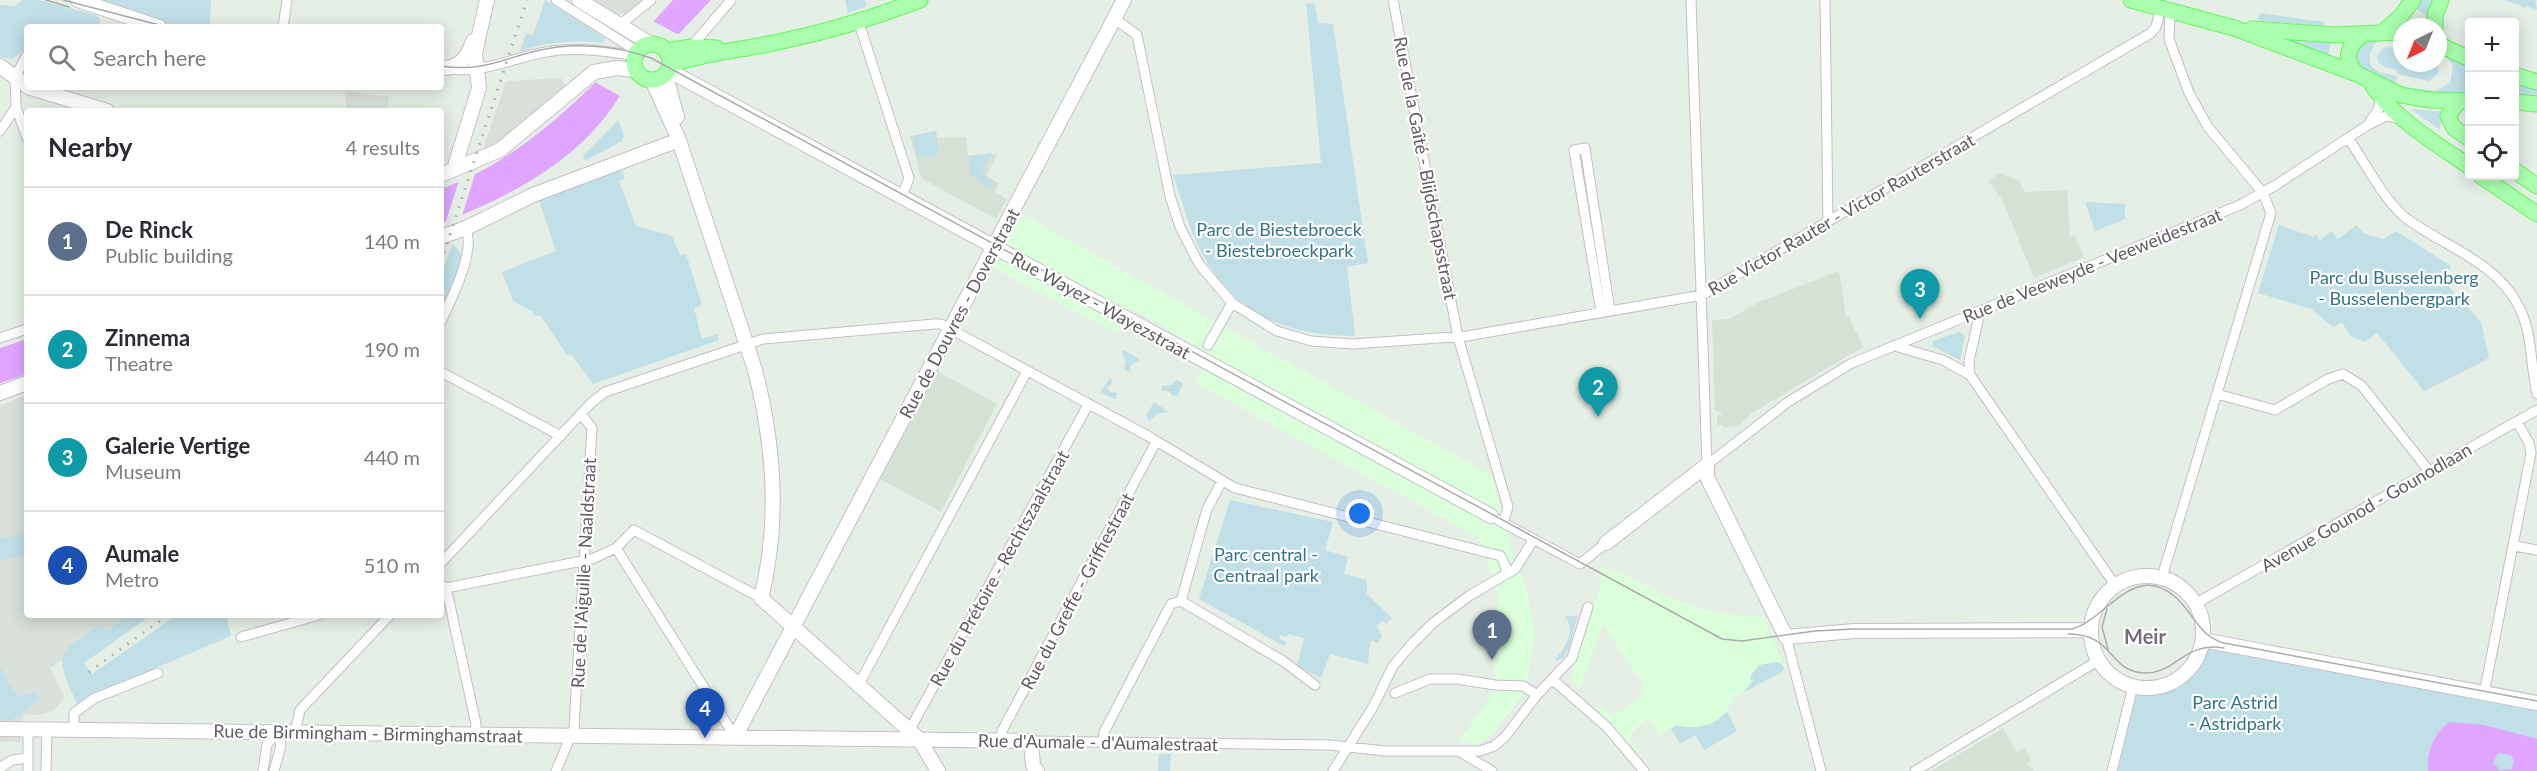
<!DOCTYPE html>
<meta charset="utf-8">
<style>
body{margin:0;font-family:Lato,sans-serif;background:#f7f7f7;color:#2b2b33}
.controls{position:absolute;right:18px;top:18px;display:grid;overflow:hidden;border-radius:6px;box-shadow:0 3px 15px #0003}
.controls button{width:54px;height:54px;display:grid;place-items:center;padding:0;border:0;border-bottom:2px solid #e1e1e2;background:#fff;color:#2b2b33;font:30px sans-serif}
.compass{position:absolute;left:2393px;top:18px;width:54px;height:54px;border-radius:50%;background:#fff;box-shadow:0 3px 15px #0003;rotate:223deg}
.you{position:absolute;left:1360px;top:514px;width:21px;height:21px;margin:-15px;border:4px solid #fff;border-radius:50%;background:#1a73e8;box-shadow:0 0 0 9px #1a73e833}
.badge{display:grid;place-items:center;width:39px;height:39px;border-radius:50%;background:#b45309;color:#fff;font-size:20px;font-weight:700}
.pin{position:absolute;translate:-50% -50px;filter:drop-shadow(0 2px 3px #0008)}
.pin::after{content:'';position:absolute;top:32px;width:21px;height:18px;background:inherit;clip-path:polygon(0 0,100% 0,50% 100%)}
.list{margin:0;padding:0;list-style:none}
h2{display:flex;justify-content:space-between;align-items:center;height:78px;margin:0;padding:0 24px;font-size:26px}
h2 small{font-size:20px;font-weight:400;color:#7c7c81}
.list li{display:grid;grid-template-columns:39px 1fr auto;gap:18px;align-items:center;box-sizing:border-box;height:108px;padding:0 24px;border-top:2px solid #e1e1e2}
.list b{display:block;font-size:22px;white-space:nowrap}
.list p{margin:0;font-size:20px;white-space:nowrap;color:#7c7c81}
.list em{font-size:20px;font-style:normal;color:#7c7c81}
.icon{flex:none;width:33px;height:33px;fill:none;stroke:currentColor;stroke-width:2;stroke-linecap:round;stroke-linejoin:round}
.map{position:relative;flex:none;width:2537px;height:771px;overflow:hidden}
.search{position:absolute;background:#fff;box-shadow:0 3px 15px #0003;left:24px;top:24px;width:420px;height:66px;display:flex;align-items:center;gap:15px;box-sizing:border-box;padding:0 21px;border-radius:6px;color:#7c7c81;font-size:22px}
.panel{position:absolute;background:#fff;box-shadow:0 3px 15px #0003;left:24px;top:108px;width:420px;height:510px;border-radius:6px}
.map>svg:first-child{display:block}
</style>
<div class="map">
<svg width="2537" height="771" viewBox="0 0 2537 771">
<rect width="100%" height="100%" fill="#e5efe5"/>
<path fill="#dbffda" d="M1016 211 1492 476 1511 550 1527 592 1535 635 1525 692 1488 739 1477 744 1459 741 1493 694 1498 598 1480 538 1196 383 1211 355 1130 307 1116 333 989 265Z
M1602 566 1614 572 1616 569 1667 597 1693 606 1724 614 1763 617 1786 670 1735 697 1727 712 1737 731 1704 750 1695 735 1680 744 1671 729 1666 730 1660 736 1647 719 1629 735 1640 750 1637 752 1597 710 1603 706 1611 716 1616 712 1619 714 1642 694 1640 692 1645 687 1603 625 1580 689 1570 679 1593 604 1598 600Z"/>
<path fill="#d9e0d9" d="M586 0H644L632 13 609 15Z
M561 78 565 86 503 139 483 149 506 81Z
M345 91 389 97 387 111H346Z
M27 395V615H127L105 631 100 625 78 638 62 660 50 668 65 698 53 711 39 715 25 714 21 722 20 742H0V406Z"/>
<path fill="#d6e1d5" d="M936 131 937 138 966 137 968 156 997 154 986 176 999 183 995 192 1007 199 996 219 921 178 910 136Z
M2000 173 2019 181 2025 192 2067 190 2070 237 2075 235 2084 257 2034 278 2003 201 1988 181Z
M1839 271 1846 317H1849L1863 347 1752 413 1740 425 1723 428V425H1717V416L1723 414 1715 410 1712 320 1729 319 1759 302Z
M937 371 997 404 941 512 880 479Z
M2003 728 2017 752 2024 748 2031 760 2027 763 2034 771H1931Z"/>
<path fill="#c0dfe7" d="M22 0H39L96 15 101 20 96 27H27V48L12 59 0 57V5L15 6Z
M88 0H211L210 27H174Z
M545 0 605 38 603 43C574 40 548 41 520 52L526 33 533 35Z
M845 0H865L867 6 848 13Z
M2419 0H2436L2430 18 2414 7Z
M2504 0H2535L2537 10 2527 6 2526 8Z
M1306 3 1315 4 1318 23 1333 24 1368 263 1347 267 1355 336C1281 336 1227 310 1196 241 1186 220 1181 196 1173 175L1321 163Z
M2260 13 2324 22V26L2262 21 2258 20Z
M2290 39 2331 42 2328 56 2290 42Z
M2369 39 2380 40C2370 46 2368 55 2371 66L2379 72 2397 76 2395 87 2373 77 2355 63 2356 49Z
M2385 47 2402 49V63H2438L2439 73 2429 81 2397 74V70L2384 67 2378 62 2377 55Z
M2438 50 2469 65V96L2405 91V87L2436 91 2450 83 2453 66 2448 59 2438 53Z
M2514 83 2537 90V96L2515 95Z
M2410 109 2446 112 2439 129Z
M618 120 624 136 622 141 585 161 583 156Z
M936 131 939 154 917 157 913 136Z
M992 153 981 174 994 181 990 188 971 175 968 156Z
M621 167 625 178 619 181 636 226 672 236 680 255 686 254 702 305 694 308 702 339 717 334 719 340 593 384 571 354 567 355 541 316 533 315V312L513 301 502 272 556 251 539 200Z
M2085 202 2125 204V219L2095 231Z
M2279 225 2314 237 2315 234 2320 240 2332 231 2338 239 2357 225 2363 233 2383 239 2396 231 2451 266 2443 280 2481 322 2489 358 2424 391 2377 333 2365 342 2350 336 2342 322 2333 327 2311 309 2258 293Z
M453 243 463 256 441 313V275Z
M1959 332 1965 336 1960 360 1932 346 1933 341Z
M1124 350 1140 360 1131 365 1129 372 1124 369 1126 362 1122 354Z
M1110 378 1113 382 1108 387 1110 392 1118 393 1115 399 1100 392Z
M1177 380 1183 383 1177 396H1173L1169 391H1162V386L1171 385Z
M1154 402 1168 412 1158 414 1149 421 1146 416Z
M1230 500 1333 522 1325 550 1348 557 1344 574 1367 580V594L1392 618 1386 624 1383 621 1377 626 1382 637 1377 644 1373 640 1370 643 1368 664 1330 654 1321 678 1297 666 1304 638 1288 634 1287 637 1280 635 1279 639 1286 641 1284 646 1199 599Z
M27 534V554L0 560V538Z
M2141 580 2162 582 2177 590 2175 593 2160 585 2142 584Z
M127 615H151L84 663 92 674 177 615H226L231 636 85 698 77 704C56 657 53 653 100 625L106 631Z
M1578 615 1569 649 1563 658 1557 661 1555 659C1565 650 1576 629 1565 617Z
M2208 649 2537 707V771H2118L2136 696C2145 687 2164 691 2177 684 2192 675 2199 654 2208 649Z
M1777 662 1782 664 1785 670 1743 693 1754 679 1775 673 1751 680V675L1759 665Z
M0 667 17 696 35 693 40 699 10 721 0 720Z
M1727 711 1737 731 1704 750 1695 735 1680 744 1671 729 1676 725C1696 730 1713 727 1727 711Z
M1159 754H1171L1170 771H1158Z"/>
<path fill="#dfa5ff" fill-rule="evenodd" d="M673 0H711L619 97C581 160 508 198 441 223V189C534 156 608 71 673 0Z
M27 339V374L0 383V348Z
M2450 722 2484 725 2537 739V771H2428C2427 751 2434 732 2450 722ZM2498 753 2511 755 2514 761 2512 769 2500 770 2493 763Z"/>
<path fill="#e5efe5" d="M653 21 681 36 623 98 595 82Z
M476 171 461 219 445 224 460 178Z"/>
<g fill="none" stroke-linecap="round" stroke-linejoin="round">
<g stroke="#c5bec6" stroke-width="11">
<path id="street" d="M556 0 637 51
M1393 0 1458 337 1508 507 1503 523
M1691 0 1707 465
M1825 0 1828 222
M1115 19 1137 35 1170 196 1180 227 1199 264 1232 303 1277 331 1311 341 1353 344 1467 336 1702 295 2151 33 2156 27 2161 8
M859 23 909 178 902 196
M616 24 626 20 651 0
M283 27 287 0
M691 47 731 0
M450 69C485 73 512 58 546 52 575 46 605 52 634 55
M16 107 27 138
M2369 123 2379 108 2380 98
M0 131 16 107 15 77 27 55
M2348 138C2365 162 2384 201 2407 219 2444 246 2496 262 2518 305 2533 332 2530 365 2537 394
M1601 312 1574 150 1585 148 1610 311
M441 322C451 298 476 253 466 228
M0 338 27 329
M1208 345 1232 303
M1898 347 1943 360 1970 375 2115 585
M441 372 561 436
M1970 375 1969 361 1980 312
M2217 394 2275 410 2328 379 2343 374 2362 386 2429 471
M1707 465 1788 402 1852 363 2240 205 2276 185 2368 125 2386 116 2398 118
M1498 520 1580 564 1606 543
M2515 546 2537 550
M616 548 735 737
M441 563 591 403 605 392 763 339 934 324H941L1148 436 1235 488 1501 556 1506 568 1505 575
M2162 577 2271 213 2263 193 2208 127 2189 93 2169 39 2170 11
M443 586 448 596 476 724 475 735
M446 588 592 559 616 548 634 530 761 598
M1181 601 1283 661 1315 685
M1181 601 1207 509 1222 481
M2195 604 2537 410
M241 637 319 615
M1786 637 1821 771
M1552 679 1607 727 1644 771
M858 686 1026 373
M1395 693 1430 679H1457L1495 685 1523 686 1537 695
M2484 694 2531 453 2529 443 2517 422
M74 731V713L95 698 158 673
M909 731 1088 405
M295 732 300 710 390 615
M1003 741 1002 731 1010 716 1156 442
M1031 741 1330 745 1385 751H1480L1494 746 1505 737 1537 695 1572 658 1588 607
M1103 742 1104 732 1171 604 1181 601
M1460 752 1492 771
M0 768 12 760 28 758
M28 771V730
M46 771 47 730
M263 771 267 744 277 732
M274 771 281 745 277 732
M556 771 574 728 592 428 581 414
M1333 771 1373 707 1393 666 1411 645 1433 623 1469 596 1515 569 1534 539
M1915 771 2099 660
M2112 771 2133 686"/>
</g>
<g stroke="#c6bfc8" stroke-width="16">
<path id="secondary" d="M78 0 159 27
M579 0 649 43
M0 66 27 86
M441 68C459 69 468 57 473 41
M668 70 1491 516
M665 74 677 117
M652 80 679 140 755 370C774 444 780 523 761 598L919 739 938 771
M28 87 107 111
M454 169 479 88 475 53 487 0
M441 175 500 150 594 72 617 68 636 70
M441 237 466 228 533 195 679 140
M0 393 27 383
M1707 465V477L1786 637 1854 631 2091 630
M1606 543 1707 465
M2091 632a56 56 0 1 1 112 0a56 56 0 1 1-112 0Z
M2203 640 2537 703
M0 729 1031 741 1033 766 1037 771
M735 737 1124 0"/>
</g>
<g stroke="#63f558" stroke-width="17">
<path id="primary" d="M2131 0 2234 28 2357 74 2401 95 2428 100 2470 101
M2435 27V15L2441 0
M2252 29 2335 35 2402 32
M2383 32 2401 16 2413 0
M634 62a18 18 0 1 1 36 0a18 18 0 1 1-36 0Z
M2438 44 2470 59
M667 51 691 47 717 48
M670 65C702 53 743 50 778 42 827 32 873 18 920 0
M2357 74C2343 59 2347 45 2364 34
M2514 75 2537 82
M2369 80C2393 119 2433 141 2470 167
M2459 101 2448 116 2454 128 2470 139
M2514 102 2537 104
M2514 170 2537 186
M2481 176 2537 214"/>
</g>
<use href="#street" stroke="#fff" stroke-width="9"/>
<use href="#secondary" stroke="#fff" stroke-width="14"/>
<use href="#primary" stroke="#aaffae" stroke-width="15"/>
<path stroke="#acaaad" stroke-width="1.5" d="M46 0 69 7
M63 0 167 27
M441 66C482 72 499 60 536 51 573 42 615 45 651 58L1722 639 1742 641 1815 631 1854 629H2072C2107 619 2133 562 2174 596 2193 611 2198 636 2224 643L2537 701
M2107 609 2102 627 2108 649
M2068 634C2115 634 2107 670 2143 673 2176 675 2183 641 2224 648"/>
<path stroke="#acaaad" stroke-width="3" stroke-dasharray="1.5 8" stroke-linecap="butt" d="M441 262 527 0
M89 672 168 615"/>
</g>
<g text-anchor="middle" dominant-baseline="central" stroke-width="4.5" stroke-linejoin="round" paint-order="stroke">
<g font-size="18" fill="#635c65" stroke="#fff">
<text transform="translate(1426 168) rotate(79)">Rue de la Gaîté - Blijdschapsstraat</text>
<text transform="translate(1841 214) rotate(-30)">Rue Victor Rauter - Victor Rauterstraat</text>
<text transform="translate(2092 265) rotate(-22)">Rue de Veeweyde - Veeweidestraat</text>
<text transform="translate(1101 305) rotate(29)">Rue Wayez - Wayezstraat</text>
<text transform="translate(959 313) rotate(-62)">Rue de Douvres - Doverstraat</text>
<text transform="translate(2366 507) rotate(-30)">Avenue Gounod - Gounodlaan</text>
<text transform="translate(999 568) rotate(-61)">Rue du Prétoire - Rechtszaalstraat</text>
<text transform="translate(583 573) rotate(-87)">Rue de l'Aiguille - Naaldstraat</text>
<text transform="translate(1077 591) rotate(-62)">Rue du Greffe - Griffiestraat</text>
<text transform="translate(368 733) rotate(1)">Rue de Birmingham - Birminghamstraat</text>
<text transform="translate(1098 742) rotate(1)">Rue d'Aumale - d'Aumalestraat</text>
</g>
<g font-size="18" fill="#35758c" stroke="#fff">
<text x="1279" y="229">Parc de Biestebroeck<tspan x="1279" dy="21">- Biestebroeckpark</tspan></text>
<text x="2394" y="277">Parc du Busselenberg<tspan x="2394" dy="21">- Busselenbergpark</tspan></text>
<text x="1266" y="554">Parc central -<tspan x="1266" dy="21">Centraal park</tspan></text>
<text x="2235" y="702">Parc Astrid<tspan x="2235" dy="21">- Astridpark</tspan></text>
</g>
<g font-size="20" font-weight="bold" fill="#756d77" stroke="#fff">
<text x="2145" y="636">Meir</text>
</g>
</g>
</svg>
<div class="controls">
<button>+</button>
<button>−</button>
<button><svg class="icon" aria-label="locate" viewBox="0 0 24 24"><circle cx="12" cy="12" r="6"/><path d="M12 2v4M12 18v4M2 12h4M18 12h4"/></svg></button>
</div>
<svg class="compass" viewBox="-18 -18 36 36"><path d="M0-13l5 13h-10z" fill="#e53935"/><path d="M0 13l5-13h-10z" fill="#7c7c81"/></svg>
<div class="you"></div>
<div class="pin badge" style="left:1492px;top:660px;background:#5c6f8a">1</div>
<div class="pin badge" style="left:1598px;top:417px;background:#0f9aa8">2</div>
<div class="pin badge" style="left:1920px;top:319px;background:#0f9aa8">3</div>
<div class="pin badge" style="left:705px;top:738px;background:#1a4fb4">4</div>
<div class="search"><svg class="icon" aria-label="search" viewBox="0 0 24 24"><circle cx="10" cy="10" r="6"/><path d="M15 15l6 6"/></svg>Search here</div>
<section class="panel">
<h2>Nearby<small>4 results</small></h2>
<ul class="list">
<li><span class="badge" style="background:#5c6f8a">1</span><div><b>De Rinck</b><p>Public building</p></div><em>140 m</em></li>
<li><span class="badge" style="background:#0f9aa8">2</span><div><b>Zinnema</b><p>Theatre</p></div><em>190 m</em></li>
<li><span class="badge" style="background:#0f9aa8">3</span><div><b>Galerie Vertige</b><p>Museum</p></div><em>440 m</em></li>
<li><span class="badge" style="background:#1a4fb4">4</span><div><b>Aumale</b><p>Metro</p></div><em>510 m</em></li>
</ul>
</section>
</div>
